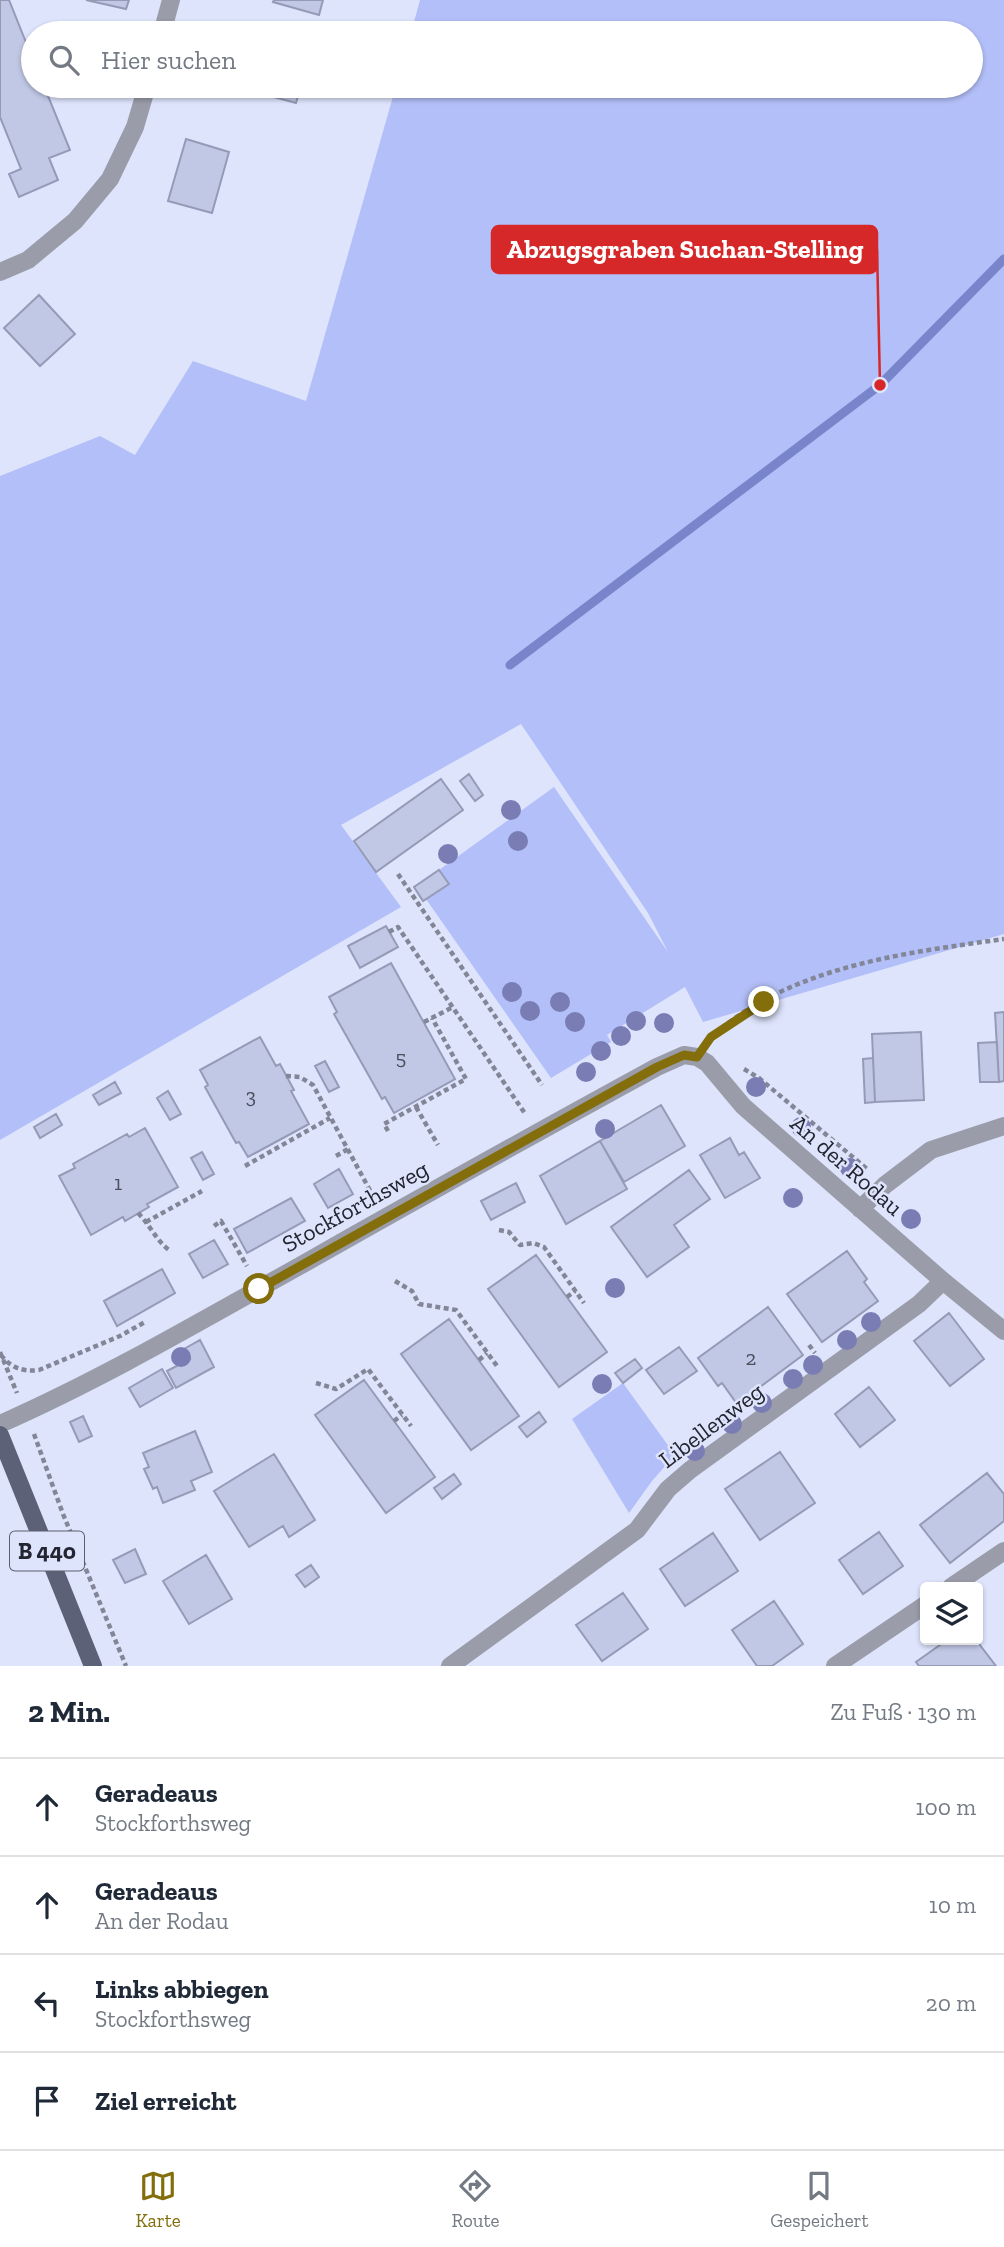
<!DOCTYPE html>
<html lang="de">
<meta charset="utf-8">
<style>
body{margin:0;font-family:"Zilla Slab",serif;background:#f2f2f3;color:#1f2937}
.controls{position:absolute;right:21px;bottom:21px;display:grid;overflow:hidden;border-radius:7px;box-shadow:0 2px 5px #0004}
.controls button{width:63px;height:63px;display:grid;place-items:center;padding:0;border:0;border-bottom:2px solid #e0e1e3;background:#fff;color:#1f2937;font:35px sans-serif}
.stop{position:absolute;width:21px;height:21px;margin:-16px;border:5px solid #836e0b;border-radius:50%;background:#fff}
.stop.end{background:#836e0b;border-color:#fff;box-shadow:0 2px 7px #0008}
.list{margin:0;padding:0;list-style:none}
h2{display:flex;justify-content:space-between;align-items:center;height:91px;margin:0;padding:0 28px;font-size:30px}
h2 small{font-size:23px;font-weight:400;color:#747a83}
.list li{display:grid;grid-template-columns:46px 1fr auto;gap:21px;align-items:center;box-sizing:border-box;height:98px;padding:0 28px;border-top:2px solid #e0e1e3}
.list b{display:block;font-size:26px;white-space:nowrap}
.list p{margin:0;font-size:23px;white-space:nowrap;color:#747a83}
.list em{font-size:23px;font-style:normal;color:#747a83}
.icon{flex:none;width:38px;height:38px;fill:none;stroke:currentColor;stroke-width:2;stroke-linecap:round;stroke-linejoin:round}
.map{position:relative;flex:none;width:1004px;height:1666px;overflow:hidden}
.search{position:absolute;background:#fff;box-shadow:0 2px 5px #0004;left:21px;right:21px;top:21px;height:77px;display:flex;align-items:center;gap:18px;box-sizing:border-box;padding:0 24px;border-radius:38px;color:#747a83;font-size:26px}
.sheet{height:483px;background:#fff}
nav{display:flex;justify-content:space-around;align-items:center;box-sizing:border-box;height:98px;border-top:2px solid #e0e1e3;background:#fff;font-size:19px;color:#747a83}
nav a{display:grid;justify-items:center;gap:4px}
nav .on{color:#836e0b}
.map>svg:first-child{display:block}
</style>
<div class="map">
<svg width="1004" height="1666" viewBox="0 0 1004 1666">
<rect width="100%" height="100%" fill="#dee4fc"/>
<path fill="#b3bff8" d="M420 0H1004V934L703 1022 685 987 607 1035 611 1042 551 1078 426 899 448 884 439 870 554 787 668 952 648 913 521 724 341 825 401 907 0 1140V476L100 436 135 455 193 361 306 401 396 86H971V33H411Z
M623 1383 675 1455 652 1481 629 1513 572 1419Z"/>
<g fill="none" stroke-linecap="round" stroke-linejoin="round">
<path stroke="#7885ca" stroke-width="9" d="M510 665 880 385 1004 259"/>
</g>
<path fill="#c1c8e5" stroke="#959bb7" stroke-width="2" d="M0 0H9L33 60V86H44L70 150 49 158 58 180 19 197 9 174 21 169 0 117Z
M86 0H129L126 9Z
M274 0H323L319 15 273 2Z
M243 23 279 33H241Z
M256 86H301L296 103 255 92Z
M186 139 229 152 212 213 168 201Z
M39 295 75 334 40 366 4 328Z
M469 774 483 795 475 801 460 781Z
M441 779 463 810 376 872 354 841Z
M439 870 449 884 423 901 414 887Z
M386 926 398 947 360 968 348 946Z
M391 963 455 1079 394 1113 385 1097 382 1099 334 1014 337 1012 329 997Z
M1004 1012V1081L999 1082 995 1013Z
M921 1032 924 1100 875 1102 872 1034Z
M260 1037 276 1066 280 1064 294 1090 291 1091 309 1124 248 1157 239 1142 236 1143 205 1087 208 1085 200 1070Z
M997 1042 999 1082H980L978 1043Z
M873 1058 875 1102 865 1103 863 1059Z
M325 1061 339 1087 329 1092 315 1066Z
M115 1082 121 1093 99 1105 93 1095Z
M168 1091 181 1114 170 1120 157 1098Z
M661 1105 685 1146 624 1182 600 1141Z
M56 1114 62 1125 40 1138 34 1127Z
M145 1128 178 1187 147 1204 149 1207 125 1221 123 1217 91 1235 59 1176 75 1168 73 1164 127 1134 129 1137Z
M730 1138 739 1155 744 1152 760 1178 725 1198 700 1155Z
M600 1141 627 1189 566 1224 540 1176Z
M202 1152 214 1174 203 1180 191 1158Z
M339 1169 353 1194 328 1208 314 1184Z
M689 1170 710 1199 674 1225 689 1247 647 1277 611 1227Z
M516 1183 525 1202 491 1220 481 1201Z
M291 1198 305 1221 247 1253 234 1229Z
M214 1240 228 1264 203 1278 189 1254Z
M847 1251 867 1279 864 1282 878 1301 822 1342 787 1294Z
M536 1255 607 1352 559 1387 488 1289Z
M162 1269 175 1293 117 1326 104 1301Z
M768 1307 803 1355 737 1404 722 1383 718 1386 698 1358Z
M949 1313 984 1359 950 1386 914 1341Z
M449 1319 519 1416 471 1450 401 1354Z
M200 1340 214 1367 176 1388 167 1371 190 1359 184 1349Z
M679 1347 697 1371 664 1394 646 1370Z
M635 1359 642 1368 623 1383 615 1373Z
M162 1369 173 1388 140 1407 129 1388Z
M364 1380 435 1477 386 1513 315 1415Z
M869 1387 895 1420 860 1447 835 1414Z
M539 1412 546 1422 527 1437 519 1427Z
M83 1416 92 1436 79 1442 70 1422Z
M195 1431 212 1472 191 1481 195 1490 163 1503 157 1487 153 1489 144 1469 149 1467 143 1453Z
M780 1452 815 1503 760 1540 725 1489Z
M274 1454 315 1520 289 1537 283 1526 249 1547 214 1491Z
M987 1473 1004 1494V1521L950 1563 920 1525Z
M454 1474 461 1484 442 1499 434 1488Z
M879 1532 903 1566 863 1594 839 1560Z
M713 1533 738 1571 685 1606 660 1569Z
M135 1549 146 1574 125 1583 113 1560Z
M206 1555 232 1599 189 1624 163 1581Z
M311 1565 319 1577 305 1587 296 1575Z
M623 1593 648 1629 602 1661 576 1625Z
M774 1601 803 1644 772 1666H757L732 1630Z
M947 1640H976L996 1666H919L916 1662Z"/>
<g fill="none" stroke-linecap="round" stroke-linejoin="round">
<path stroke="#828697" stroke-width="4.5" stroke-dasharray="5 3.5" stroke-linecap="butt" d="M398 874 542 1085
M389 932 398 927 526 1115
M424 1022 453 1007
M709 1039C787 967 903 953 1004 939
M744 1069 759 1078 867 1169
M286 1076 300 1077 313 1085 373 1196
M416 1107 438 1145
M388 1131 384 1124 466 1079 432 1018
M336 1156 348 1149
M245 1166 330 1118
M138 1213C150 1225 156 1240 169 1250
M146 1222 202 1191
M214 1226 221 1221 247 1266
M499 1230 509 1232 520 1245 533 1243 544 1247 584 1303
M395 1281 412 1291 419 1304 456 1310 497 1366
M567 1297 575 1291
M809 1345 815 1353
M0 1352 17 1393
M1 1355C11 1368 23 1372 39 1370L120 1336 145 1322
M479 1360 487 1353
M316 1383 336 1389 368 1369 411 1426
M394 1421 402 1415
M34 1434 63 1514 126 1666"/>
<path stroke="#9a9da9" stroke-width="18" d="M162 33 171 0
M0 272 28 260 75 221 110 179 135 127 147 86
M860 1209 885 1185 931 1150 1004 1126
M0 1424C102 1379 199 1322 296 1268 416 1200 536 1133 657 1067L684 1055 697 1057 707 1063 743 1106 943 1281 1004 1331
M951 1587 1004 1551
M450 1666 637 1530 668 1489 690 1470 919 1304 943 1281
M835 1666 925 1605"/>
<path stroke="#5c6177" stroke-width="18" d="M0 1435 93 1666"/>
</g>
<g fill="#797db4">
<circle cx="511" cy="810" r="10"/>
<circle cx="518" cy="841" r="10"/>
<circle cx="448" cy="854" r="10"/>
<circle cx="512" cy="992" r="10"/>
<circle cx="560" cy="1002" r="10"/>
<circle cx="530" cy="1011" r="10"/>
<circle cx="636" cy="1021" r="10"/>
<circle cx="575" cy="1022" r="10"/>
<circle cx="664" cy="1023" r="10"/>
<circle cx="621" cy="1036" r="10"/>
<circle cx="601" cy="1051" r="10"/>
<circle cx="586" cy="1072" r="10"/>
<circle cx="756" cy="1087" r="10"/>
<circle cx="801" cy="1127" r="10"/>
<circle cx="605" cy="1129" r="10"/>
<circle cx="850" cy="1168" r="10"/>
<circle cx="793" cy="1198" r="10"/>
<circle cx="911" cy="1219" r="10"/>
<circle cx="615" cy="1288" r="10"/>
<circle cx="871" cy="1322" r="10"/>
<circle cx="847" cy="1340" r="10"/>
<circle cx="181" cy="1357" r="10"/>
<circle cx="813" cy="1365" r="10"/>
<circle cx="793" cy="1379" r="10"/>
<circle cx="602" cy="1384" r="10"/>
<circle cx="762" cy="1403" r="10"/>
<circle cx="732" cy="1424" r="10"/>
<circle cx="695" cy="1451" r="10"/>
</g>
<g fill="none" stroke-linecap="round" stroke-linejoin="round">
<path stroke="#836e0b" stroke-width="9" d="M259 1289 657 1067 684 1055 697 1057 711 1037 764 1002"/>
</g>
<g text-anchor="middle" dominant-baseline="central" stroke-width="5" stroke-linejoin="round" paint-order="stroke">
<g font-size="21" fill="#4a4e5d">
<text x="401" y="1057">5</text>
<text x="251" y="1095">3</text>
<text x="118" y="1182">1</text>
<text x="751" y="1357">2</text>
</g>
<rect fill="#dee4fc" stroke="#5b5e6d" stroke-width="2" x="10" y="1531.5" width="74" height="39" rx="5"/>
<g font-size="23" font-weight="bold" fill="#232530">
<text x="47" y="1551">B 440</text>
</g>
<g font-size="24" fill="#232530" stroke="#dee4fc">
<text transform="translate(847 1165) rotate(41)">An der Rodau</text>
<text transform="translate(355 1206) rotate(-29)">Stockforthsweg</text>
<text transform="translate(711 1425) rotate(-37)">Libellenweg</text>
</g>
</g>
<path fill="none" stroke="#d62828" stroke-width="2.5" d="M880 385L877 249"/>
<circle fill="#d62828" stroke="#dee4fc" stroke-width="2.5" cx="880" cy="385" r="7"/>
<rect fill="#d62828" stroke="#d62828" stroke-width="2.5" x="492" y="226" width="385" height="47" rx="7"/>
<g font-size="26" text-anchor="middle" font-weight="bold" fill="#fff">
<text x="685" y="258">Abzugsgraben Suchan-Stelling</text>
</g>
</svg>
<div class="controls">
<button><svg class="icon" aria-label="layers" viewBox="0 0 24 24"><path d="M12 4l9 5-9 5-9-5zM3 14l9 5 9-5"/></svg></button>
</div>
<div class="stop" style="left:259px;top:1289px"></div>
<div class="stop end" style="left:764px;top:1002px"></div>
<div class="search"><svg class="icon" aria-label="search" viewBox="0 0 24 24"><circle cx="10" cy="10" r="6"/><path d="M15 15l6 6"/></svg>Hier suchen</div>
</div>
<section class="sheet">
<h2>2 Min.<small>Zu Fuß · 130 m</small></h2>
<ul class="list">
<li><svg class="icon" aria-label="ahead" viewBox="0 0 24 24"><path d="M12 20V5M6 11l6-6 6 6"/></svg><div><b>Geradeaus</b><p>Stockforthsweg</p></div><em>100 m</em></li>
<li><svg class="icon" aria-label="ahead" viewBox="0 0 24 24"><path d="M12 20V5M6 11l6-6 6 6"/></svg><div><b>Geradeaus</b><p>An der Rodau</p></div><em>10 m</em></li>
<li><svg class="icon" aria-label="left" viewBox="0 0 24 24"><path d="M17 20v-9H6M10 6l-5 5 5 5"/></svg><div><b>Links abbiegen</b><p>Stockforthsweg</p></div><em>20 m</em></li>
<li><svg class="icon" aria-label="arrive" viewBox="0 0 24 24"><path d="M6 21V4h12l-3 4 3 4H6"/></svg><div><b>Ziel erreicht</b></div></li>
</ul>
</section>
<nav>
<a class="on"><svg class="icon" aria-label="map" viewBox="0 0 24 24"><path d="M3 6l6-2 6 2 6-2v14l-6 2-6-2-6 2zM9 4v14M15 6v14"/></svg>Karte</a>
<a><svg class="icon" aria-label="directions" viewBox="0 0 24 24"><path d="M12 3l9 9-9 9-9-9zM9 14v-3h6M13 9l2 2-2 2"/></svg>Route</a>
<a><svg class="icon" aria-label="saved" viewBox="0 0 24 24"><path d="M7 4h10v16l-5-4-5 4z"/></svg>Gespeichert</a>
</nav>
